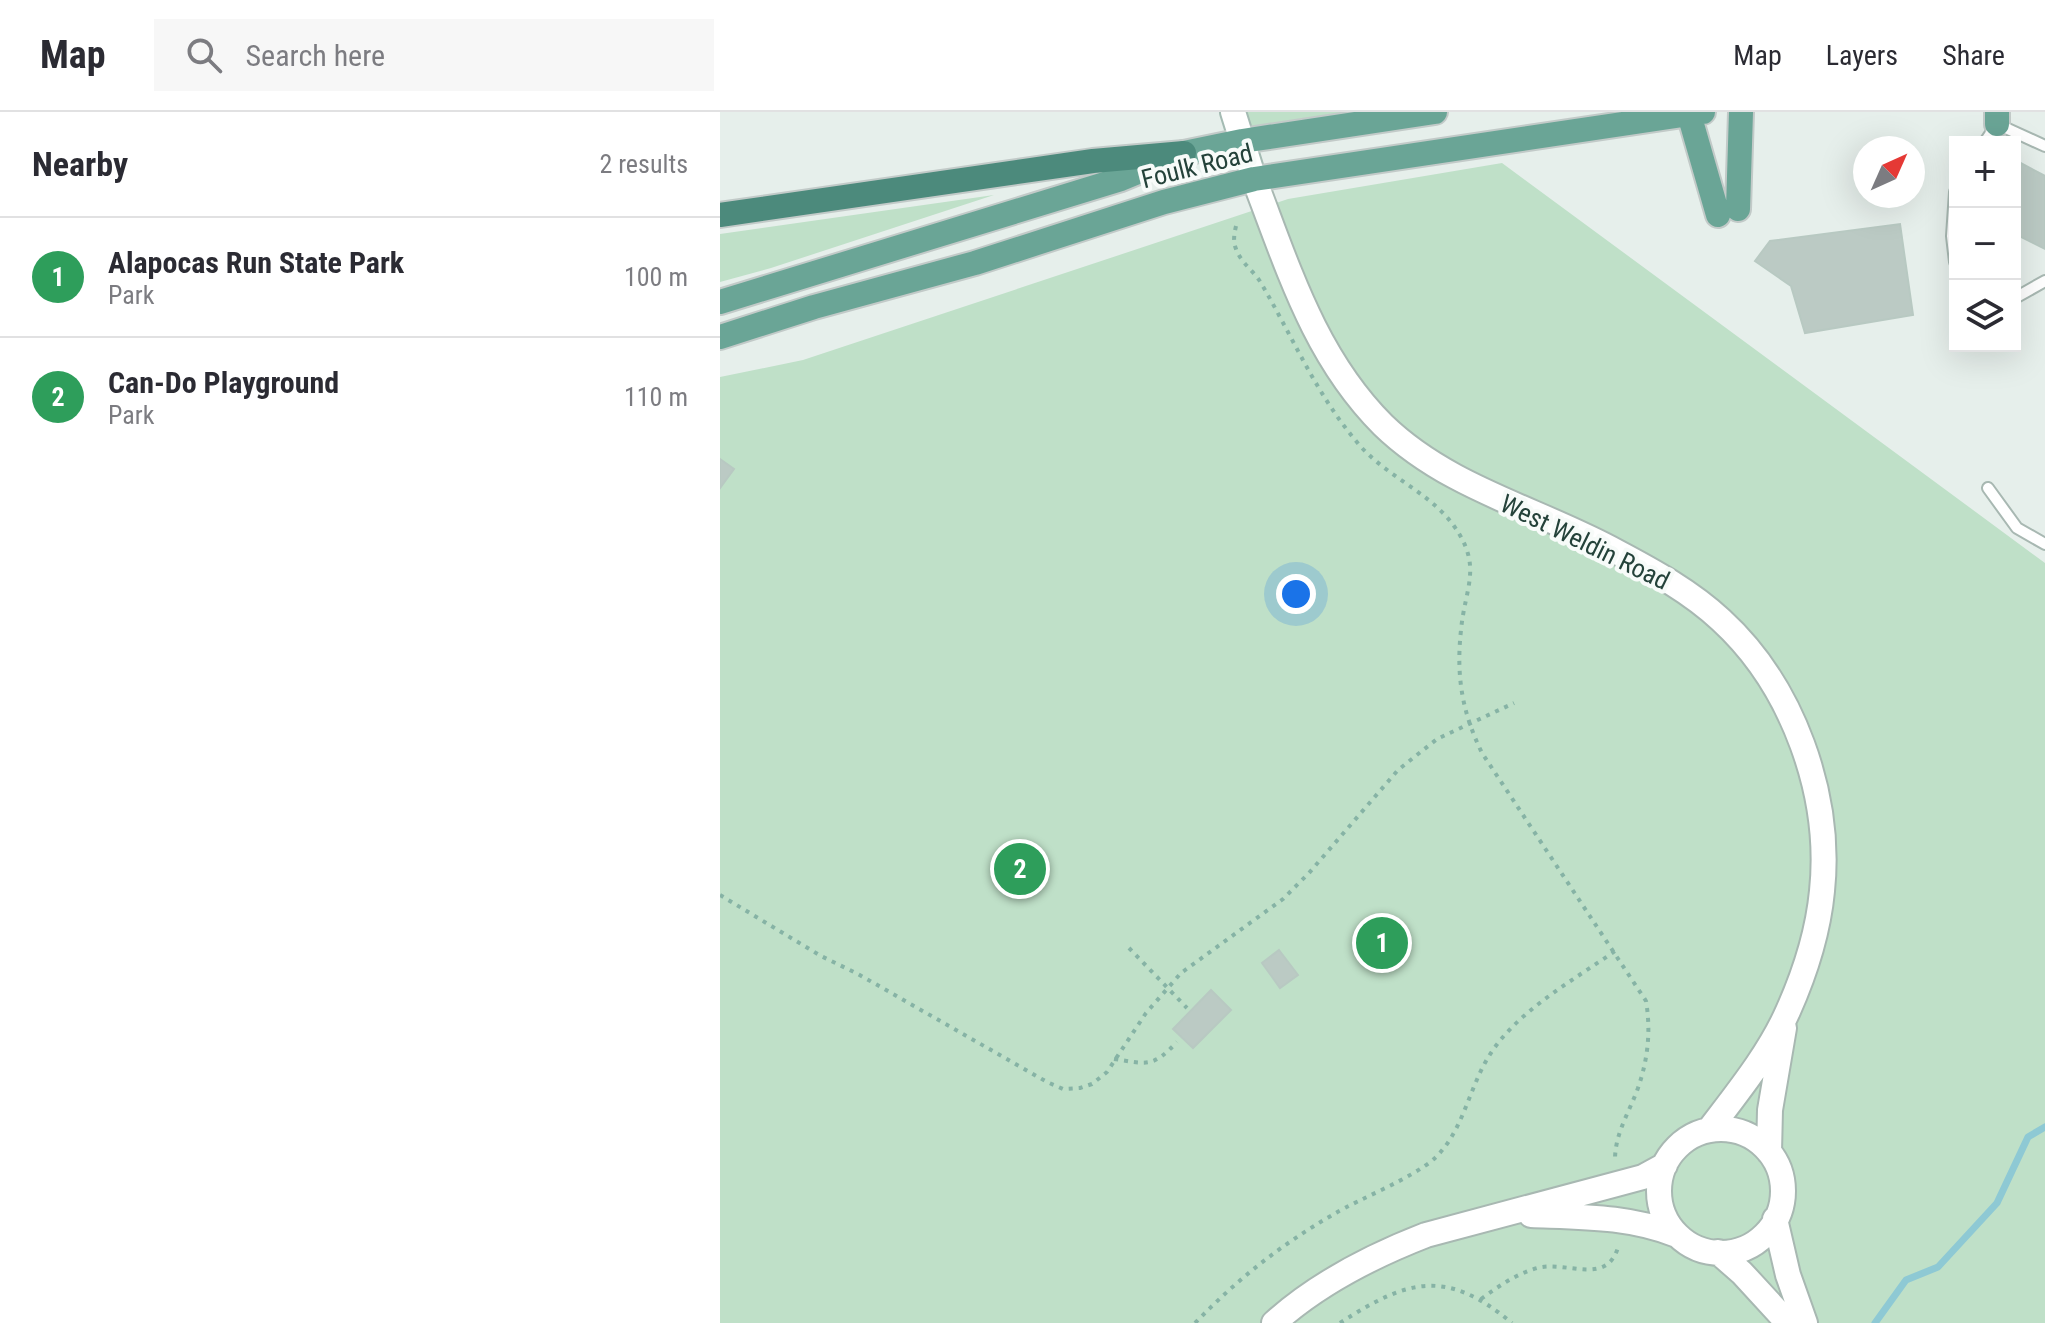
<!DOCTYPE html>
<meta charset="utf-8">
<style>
body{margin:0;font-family:"Roboto Condensed",sans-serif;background:#f7f7f7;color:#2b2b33}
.controls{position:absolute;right:24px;top:24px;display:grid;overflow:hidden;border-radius:0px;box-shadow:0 8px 32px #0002}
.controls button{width:72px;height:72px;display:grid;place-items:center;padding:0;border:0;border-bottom:2px solid #e1e1e2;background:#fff;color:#2b2b33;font:40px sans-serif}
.compass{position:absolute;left:1133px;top:24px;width:72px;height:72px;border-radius:50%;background:#fff;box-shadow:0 8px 32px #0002;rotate:45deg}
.you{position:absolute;left:576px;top:482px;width:28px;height:28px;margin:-20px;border:6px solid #fff;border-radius:50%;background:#1a73e8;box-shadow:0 0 0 12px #1a73e833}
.badge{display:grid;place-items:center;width:52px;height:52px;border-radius:50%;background:#855347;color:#fff;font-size:26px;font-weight:700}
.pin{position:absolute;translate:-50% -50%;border:4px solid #fff;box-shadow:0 2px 8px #0006}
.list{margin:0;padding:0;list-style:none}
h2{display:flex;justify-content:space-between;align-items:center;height:104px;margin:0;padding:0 32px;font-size:34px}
h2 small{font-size:26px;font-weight:400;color:#7c7c81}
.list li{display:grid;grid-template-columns:52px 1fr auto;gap:24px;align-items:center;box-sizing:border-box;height:120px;padding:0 32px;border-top:2px solid #e1e1e2}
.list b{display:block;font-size:30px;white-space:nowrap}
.list p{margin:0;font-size:26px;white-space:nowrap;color:#7c7c81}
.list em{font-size:26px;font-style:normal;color:#7c7c81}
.icon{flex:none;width:44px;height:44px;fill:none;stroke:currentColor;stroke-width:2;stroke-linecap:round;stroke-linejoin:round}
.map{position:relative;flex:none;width:1325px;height:1211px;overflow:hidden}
header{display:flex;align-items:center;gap:48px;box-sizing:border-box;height:112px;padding:0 40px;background:#fff;border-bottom:2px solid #e1e1e2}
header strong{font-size:38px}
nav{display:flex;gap:44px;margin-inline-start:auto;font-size:28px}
.search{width:560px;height:72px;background:#f7f7f7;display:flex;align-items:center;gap:20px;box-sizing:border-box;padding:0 28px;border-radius:0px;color:#7c7c81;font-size:30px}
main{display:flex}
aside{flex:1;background:#fff}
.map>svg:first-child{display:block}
</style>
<header>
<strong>Map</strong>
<div class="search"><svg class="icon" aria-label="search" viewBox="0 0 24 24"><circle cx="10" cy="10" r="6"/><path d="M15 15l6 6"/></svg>Search here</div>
<nav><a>Map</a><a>Layers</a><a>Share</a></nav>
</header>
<main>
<aside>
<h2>Nearby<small>2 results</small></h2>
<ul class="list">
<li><span class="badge" style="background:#2e9e5b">1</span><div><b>Alapocas Run State Park</b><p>Park</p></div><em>100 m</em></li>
<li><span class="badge" style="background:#2e9e5b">2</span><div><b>Can-Do Playground</b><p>Park</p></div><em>110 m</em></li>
</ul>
</aside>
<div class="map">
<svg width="1325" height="1211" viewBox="0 0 1325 1211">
<rect width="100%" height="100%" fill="#e6efeb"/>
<path fill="#bfe0c8" d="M513 0H715L522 29Z
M782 51 1325 451V1211H0V265L83 248 568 87Z
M274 83 51 156 0 170V122Z"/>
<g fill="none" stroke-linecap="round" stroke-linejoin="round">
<path stroke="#8ec9d4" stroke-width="7" d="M1155 1211 1186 1168 1218 1155 1277 1091 1308 1025 1325 1015"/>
</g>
<path fill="#bbcac4" stroke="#b8c9c2" stroke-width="2" d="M1295 48 1325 64V137L1295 122Z
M1180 112 1193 203 1085 221 1071 174 1035 149 1050 129Z
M0 347 14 357 0 376Z
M559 838 578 863 560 876 542 851Z
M491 878 511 898 473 936 453 917Z"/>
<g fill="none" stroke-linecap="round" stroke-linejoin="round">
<g stroke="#a8b8b2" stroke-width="14">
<path id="service" d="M1265 30 1277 12 1325 34
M1235 80 1232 124 1235 150
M1295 186 1325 169
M1268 376 1297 416 1325 432"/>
</g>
<g stroke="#a8b8b2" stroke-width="28">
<path id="tertiary" d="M534 67C568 155 594 244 663 313 729 377 819 397 897 440 933 459 971 480 1001 508 1073 574 1112 683 1102 779 1098 821 1085 861 1068 899 1049 942 1017 981 989 1018
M939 1079a62 62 0 1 1 124 0a62 62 0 1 1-124 0Z
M1049 1040 1050 998 1064 916
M811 1103C862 1105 909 1104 957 1123
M1055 1107 1068 1163 1085 1211
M998 1140 1022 1161 1068 1211
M554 1211C598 1171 652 1144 706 1123L923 1065 945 1053"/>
</g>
<g stroke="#a4bbb3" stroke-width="28">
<path id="secondary" d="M513 0 534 67"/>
</g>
<g stroke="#c2cac8" stroke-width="28">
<path id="primary" d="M969 2 998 103
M1277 12V0
M1018 97 1021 0
M0 190 401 67 464 41 522 29 715 0
M0 225 94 195 255 151 444 90 534 67 983 0"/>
</g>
<g stroke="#c2cac8" stroke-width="28">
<path id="trunk" d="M0 103 373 49 464 41"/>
</g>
<path stroke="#86b3a5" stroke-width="4" stroke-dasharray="4 6" stroke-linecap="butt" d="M516 114C514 123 513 129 516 137 521 151 534 159 541 171 575 229 597 285 642 336 670 366 710 381 734 414 763 455 745 475 741 518 736 564 742 600 762 641L926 889C931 919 928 947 918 976 909 1001 895 1021 895 1048
M0 783 101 844 138 862 327 970 343 977 360 976 372 972 387 960 426 901 461 861 563 787 589 761 678 658 717 627 794 591
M409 836 467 896
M394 947C428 952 432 956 457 930
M761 1187C779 1174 796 1162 817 1156 848 1148 888 1176 899 1132
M475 1211C519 1166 559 1134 614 1102 641 1086 693 1066 715 1046 742 1020 748 981 766 949 793 901 851 870 895 839
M620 1211C688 1167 726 1156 792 1211"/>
<use href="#service" stroke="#fff" stroke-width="10"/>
<use href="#tertiary" stroke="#fff" stroke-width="24"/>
<use href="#secondary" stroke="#fff" stroke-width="24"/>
<use href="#primary" stroke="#6aa596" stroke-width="24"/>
<use href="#trunk" stroke="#4c8a7c" stroke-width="24"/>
</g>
<g text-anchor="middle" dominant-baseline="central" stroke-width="8" stroke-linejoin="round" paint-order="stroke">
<g font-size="26" fill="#24423a" stroke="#f7fbf9">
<text transform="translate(477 54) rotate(-14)">Foulk Road</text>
<text transform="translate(865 430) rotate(26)">West Weldin Road</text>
</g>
</g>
</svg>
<div class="controls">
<button>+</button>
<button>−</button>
<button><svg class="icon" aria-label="layers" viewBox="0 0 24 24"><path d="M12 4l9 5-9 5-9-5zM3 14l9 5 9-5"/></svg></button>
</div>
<svg class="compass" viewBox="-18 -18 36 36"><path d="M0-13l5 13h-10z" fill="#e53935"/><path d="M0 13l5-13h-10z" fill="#7c7c81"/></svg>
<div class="you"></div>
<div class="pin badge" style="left:662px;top:831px;background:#2e9e5b">1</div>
<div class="pin badge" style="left:300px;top:757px;background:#2e9e5b">2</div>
</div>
</main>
